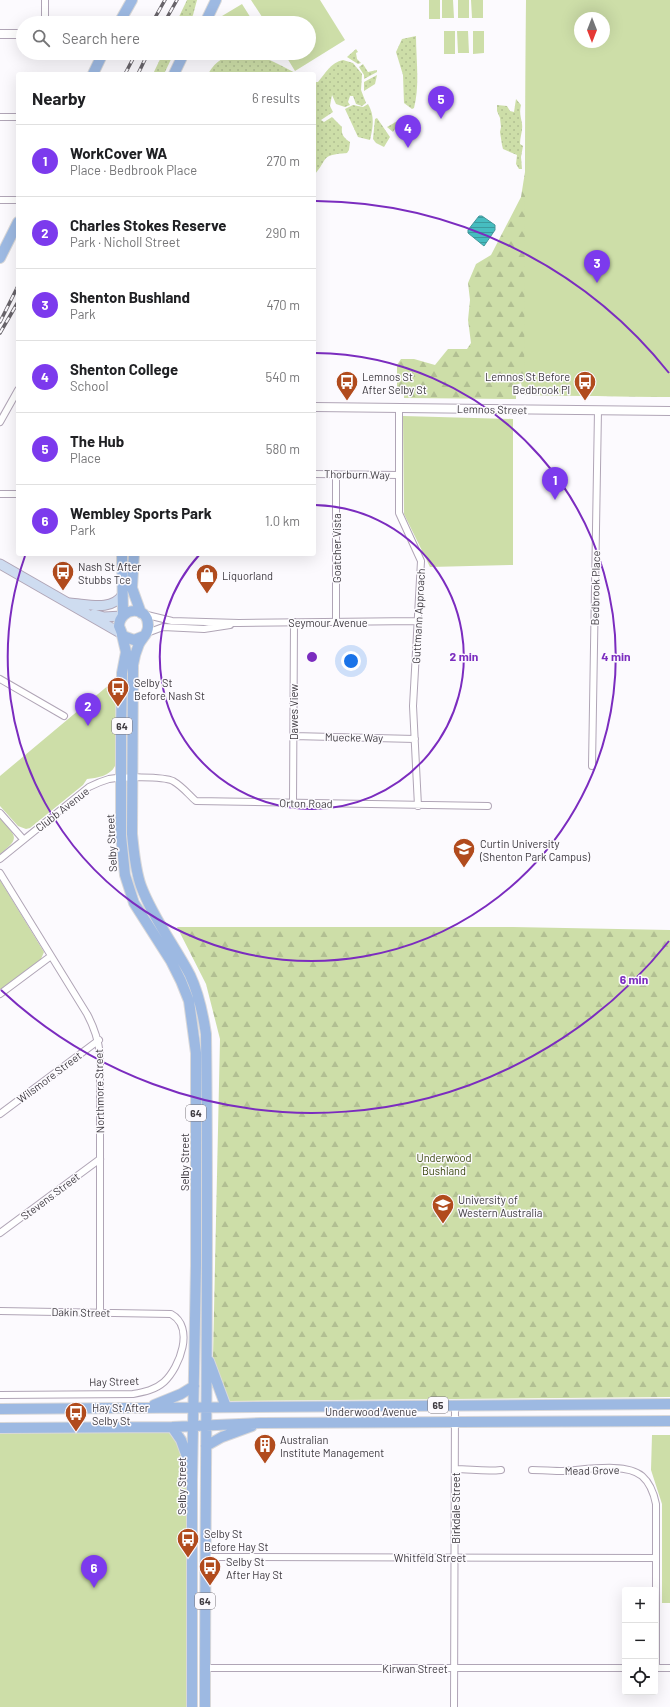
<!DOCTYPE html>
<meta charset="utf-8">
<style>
body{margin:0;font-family:Barlow,sans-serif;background:#f6f6f6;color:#202124}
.controls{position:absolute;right:12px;bottom:12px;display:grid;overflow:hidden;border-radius:4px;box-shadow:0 4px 16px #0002}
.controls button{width:36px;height:36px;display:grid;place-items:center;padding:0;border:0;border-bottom:1px solid #e0e0e0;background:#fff;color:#202124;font:20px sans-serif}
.compass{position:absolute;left:574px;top:12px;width:36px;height:36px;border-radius:50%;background:#fff;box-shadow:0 4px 16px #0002;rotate:180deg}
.you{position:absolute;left:351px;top:661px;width:14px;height:14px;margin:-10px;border:3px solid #fff;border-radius:50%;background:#1a73e8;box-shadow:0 0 0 6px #1a73e833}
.badge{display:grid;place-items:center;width:26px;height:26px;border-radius:50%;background:#7c3aed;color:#fff;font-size:13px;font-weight:700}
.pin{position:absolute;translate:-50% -33px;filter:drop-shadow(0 1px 2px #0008)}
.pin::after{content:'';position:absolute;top:21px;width:14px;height:12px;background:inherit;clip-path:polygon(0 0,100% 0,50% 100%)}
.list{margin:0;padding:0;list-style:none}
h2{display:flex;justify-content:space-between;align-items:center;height:52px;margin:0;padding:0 16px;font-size:17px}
h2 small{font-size:13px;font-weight:400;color:#757577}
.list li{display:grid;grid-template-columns:26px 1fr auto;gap:12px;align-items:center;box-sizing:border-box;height:72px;padding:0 16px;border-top:1px solid #e0e0e0}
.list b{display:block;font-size:15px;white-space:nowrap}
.list p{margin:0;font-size:13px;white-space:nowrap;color:#757577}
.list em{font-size:13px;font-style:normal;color:#757577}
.icon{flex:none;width:22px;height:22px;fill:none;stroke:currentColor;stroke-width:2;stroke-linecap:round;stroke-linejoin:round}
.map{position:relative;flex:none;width:670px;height:1707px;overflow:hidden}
.search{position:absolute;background:#fff;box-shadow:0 4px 16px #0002;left:16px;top:16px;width:300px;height:44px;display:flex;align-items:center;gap:10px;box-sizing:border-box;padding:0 14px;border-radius:22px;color:#757577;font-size:15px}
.panel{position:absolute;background:#fff;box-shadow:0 4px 16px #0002;left:16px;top:72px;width:300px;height:484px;border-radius:4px}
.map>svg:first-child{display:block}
</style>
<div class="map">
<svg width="670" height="1707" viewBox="0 0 670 1707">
<defs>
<pattern id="grass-dots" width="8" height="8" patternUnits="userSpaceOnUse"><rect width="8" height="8" fill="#cddea8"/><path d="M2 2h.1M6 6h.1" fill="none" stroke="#b1bf92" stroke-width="1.8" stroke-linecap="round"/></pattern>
<pattern id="forest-firs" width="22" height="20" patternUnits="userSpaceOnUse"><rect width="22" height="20" fill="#cddea8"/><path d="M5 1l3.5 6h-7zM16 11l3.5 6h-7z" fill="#b1bf92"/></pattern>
<pattern id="water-rules" width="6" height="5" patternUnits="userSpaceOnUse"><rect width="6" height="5" fill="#46bdc0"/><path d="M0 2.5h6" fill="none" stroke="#3c9b9e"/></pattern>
</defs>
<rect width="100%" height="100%" fill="#fcfafe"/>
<path fill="url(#grass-dots)" d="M187 0H197L193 15 189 23H176Z
M416 36C416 59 420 85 414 108L412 109 404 103 403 75 396 52 402 39Z
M356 49 358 52 356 53 357 59 361 63 358 64 347 57Z
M163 53H174L164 74H153Z
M242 53C259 53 283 66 297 74H208C216 60 226 55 242 53Z
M343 60 353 63 362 74 361 90 366 103 362 106 356 104 353 96H350L348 102 350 105 345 107 336 104 332 95 330 106 333 112 321 120 324 122 332 117 342 127C341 135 344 138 350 142L349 150 347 153C319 155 329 159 314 175V82H318C325 74 331 62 343 60Z
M363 64 368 72 377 70V72L364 79V75L359 67Z
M377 75 375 84 364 91V82Z
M516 99 521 105C519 113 521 117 522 124 523 131 520 136 520 144L523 146 521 157 522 169H519L516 164 517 155 503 149 502 145 500 132 501 127 500 118 497 111V105L507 106 510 111 514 112Z
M368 104C375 116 373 127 370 140L358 137 345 109 353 105 363 107Z
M377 118 390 137 384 147 376 143 373 139 375 119Z
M401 119 393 132 387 127Z"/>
<path fill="url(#forest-firs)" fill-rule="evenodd" d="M526 0H670V397L524 395 521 383 516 385V399L404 398V392L397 387V365L401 359H414L435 365 448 349H467L471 343 468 320 470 300 468 283 476 264 491 255 521 197 525 172ZM580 18H604V42H580Z
M177 927H513L670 930V1397L230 1401 224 1395 213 1357 220 1039 206 984Z"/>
<path fill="#cddea8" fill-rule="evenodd" d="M251 0H320L345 40 295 71 284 53H309V23H266Z
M429 0H440V19H429Z
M442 0H453L454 18H442Z
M458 0H469V18H458Z
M471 0H483V18H472Z
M526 0H670V397L524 395ZM580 18H604V42H580Z
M242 4 254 23H226L222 16Z
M444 31H455V54H444Z
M457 31H468L469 53H458Z
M473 31H484V53L473 54Z
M403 416 513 419V565L430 567 404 514Z
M110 684 116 687 115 766C110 776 97 778 87 779L83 785 30 828 26 829 18 826 0 806V776Z
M0 818C16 837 21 837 0 854Z
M0 880 44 952 41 959 0 990Z
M167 1431 173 1434 188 1465 189 1707H0V1432Z
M652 1435H670V1603H662V1504L651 1470Z"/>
<path fill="url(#water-rules)" stroke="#44969a" d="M479 216H482L495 225V230L484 246 468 233V230Z"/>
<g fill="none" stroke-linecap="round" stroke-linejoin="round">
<g stroke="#b0a5b6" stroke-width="8">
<path id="minor" d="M45 23V0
M0 117H18
M0 200H18
M399 408V513L421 561 413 706 418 806
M0 422 18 390
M314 474 399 475
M0 494H18
M143 614 172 621 239 623 417 621
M336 621V474
M147 633 163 627 204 629 230 625
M0 679 64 716
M293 736 415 739
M592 766 598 410
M293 803 294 622
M0 813 23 839
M0 859 89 787C95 784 102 781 109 779 121 777 163 776 173 781 182 786 189 795 196 801L488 806
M0 873 87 1014C94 1027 98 1038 100 1054V1312
M0 994 51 956
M0 1114 99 1040
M0 1233 100 1159
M0 1311 171 1314C195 1327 180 1367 164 1382 155 1390 144 1392 133 1394L0 1395
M455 1469C470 1469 485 1472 501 1470
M532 1470C542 1470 553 1471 563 1471 584 1470 626 1462 642 1476 650 1483 654 1494 656 1504V1668
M205 1557 656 1558
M205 1668H625
M655 1668H670
M454 1707 455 1405"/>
</g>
<g stroke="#b0a5b6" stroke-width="10">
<path id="tertiary" d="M0 34H23
M314 407 670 411"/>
</g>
<g stroke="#b0a5b6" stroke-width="11">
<path id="secondary" d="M0 564 122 634
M70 603C87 604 112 612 123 594
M94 614 104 617 122 616"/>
</g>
<g stroke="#d9d8d9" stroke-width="12">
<path id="primary" d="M119 23 132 0
M205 23 216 0
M93 74 103 53
M174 74 184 53
M0 258 18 222
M122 554 123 615
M134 554 132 588 141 613
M122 635 126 652 122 673 121 734V836L125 875 134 903 171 961 181 981 189 1001 196 1053V1265L192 1481V1707
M144 636 134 640 123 636 119 626C120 607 148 605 148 625 149 633 142 638 139 644 136 651 134 658 133 665L132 834C134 852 135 869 141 886 153 918 174 945 190 975 199 994 203 1014 206 1034 209 1258 205 1483 205 1707
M209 1361 226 1407
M154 1405 181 1394 194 1386
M0 1409 670 1404
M172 1427 181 1440 190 1465
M0 1428 172 1427 261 1423 670 1421
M206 1446 222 1437 252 1426"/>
</g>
<use href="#minor" stroke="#fff" stroke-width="6"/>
<use href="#tertiary" stroke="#fff" stroke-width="8"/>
<use href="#secondary" stroke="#cedcf0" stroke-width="9"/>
<use href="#primary" stroke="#9db9e2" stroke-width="10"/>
<g stroke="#68646a" stroke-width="3.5">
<path id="rail" d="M152 23 165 0
M164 23 177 0
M125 74 136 53
M138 74 148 53
M0 322 18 286
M0 333 18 302"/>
</g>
<use href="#rail" stroke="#fcfafe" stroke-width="2" stroke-dasharray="6" stroke-linecap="butt"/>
</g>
<g fill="none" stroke="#7b2cbf" stroke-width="2">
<path d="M315 505A152 152 0 1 1 200 554"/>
<path d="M315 353A304 304 0 1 1 25 556"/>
<path d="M669 941A456 456 0 0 1 1 990M316 201A456 456 0 0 1 669 373"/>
</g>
<defs>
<g id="bus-pin" transform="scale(1.15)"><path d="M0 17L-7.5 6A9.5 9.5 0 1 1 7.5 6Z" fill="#b14b1d" stroke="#fcfafe"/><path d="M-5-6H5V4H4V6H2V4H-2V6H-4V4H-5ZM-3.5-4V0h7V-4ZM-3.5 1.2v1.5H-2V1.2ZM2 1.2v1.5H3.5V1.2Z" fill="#fff"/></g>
<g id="shop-pin" transform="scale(1.15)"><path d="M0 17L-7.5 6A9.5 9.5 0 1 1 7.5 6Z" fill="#b14b1d" stroke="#fcfafe"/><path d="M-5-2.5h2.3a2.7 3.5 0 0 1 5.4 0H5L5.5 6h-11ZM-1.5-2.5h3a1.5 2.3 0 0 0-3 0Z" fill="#fff"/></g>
<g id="university-pin" transform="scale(1.15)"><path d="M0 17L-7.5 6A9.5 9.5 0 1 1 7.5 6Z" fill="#b14b1d" stroke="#fcfafe"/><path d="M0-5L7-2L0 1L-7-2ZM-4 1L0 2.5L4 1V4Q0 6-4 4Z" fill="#fff"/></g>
<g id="building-pin" transform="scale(1.15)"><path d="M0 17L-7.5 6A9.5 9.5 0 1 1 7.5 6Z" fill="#b14b1d" stroke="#fcfafe"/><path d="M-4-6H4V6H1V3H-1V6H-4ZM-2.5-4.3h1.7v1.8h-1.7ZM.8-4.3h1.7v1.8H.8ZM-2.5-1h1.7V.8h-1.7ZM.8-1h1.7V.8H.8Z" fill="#fff"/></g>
</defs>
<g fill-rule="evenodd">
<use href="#bus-pin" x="347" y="382"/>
<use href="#bus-pin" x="585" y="382"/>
<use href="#bus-pin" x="63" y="572"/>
<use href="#shop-pin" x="207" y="575"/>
<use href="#bus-pin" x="118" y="688"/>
<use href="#university-pin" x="464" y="849"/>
<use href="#university-pin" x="443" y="1205"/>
<use href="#bus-pin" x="76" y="1413"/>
<use href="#building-pin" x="265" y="1445"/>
<use href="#bus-pin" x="188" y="1539"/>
<use href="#bus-pin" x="210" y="1567"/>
</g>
<g text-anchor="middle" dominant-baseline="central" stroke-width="3" stroke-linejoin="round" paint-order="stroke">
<g fill="#fcfafe" stroke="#78747a" stroke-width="1">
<rect x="112" y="718" width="20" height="16" rx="3"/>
<rect x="186" y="1105" width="20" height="16" rx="3"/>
<rect x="428" y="1397" width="20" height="16" rx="3"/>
<rect x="195" y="1593" width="20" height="16" rx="3"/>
</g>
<g font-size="10" font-weight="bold" fill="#3f3b41">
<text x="122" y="726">64</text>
<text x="196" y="1113">64</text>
<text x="438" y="1405">65</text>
<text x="205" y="1601">64</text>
</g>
<g font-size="11" fill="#3f3b41" stroke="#fcfafe" text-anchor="start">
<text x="362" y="376">Lemnos St<tspan x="362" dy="13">After Selby St</tspan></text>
<text x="570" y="376" text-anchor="end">Lemnos St Before<tspan x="570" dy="13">Bedbrook Pl</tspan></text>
<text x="78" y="566">Nash St After<tspan x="78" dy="13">Stubbs Tce</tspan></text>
<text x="222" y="575">Liquorland</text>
<text x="134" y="682">Selby St<tspan x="134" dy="13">Before Nash St</tspan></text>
<text x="480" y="843">Curtin University<tspan x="480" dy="13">(Shenton Park Campus)</tspan></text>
<text x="458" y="1199">University of<tspan x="458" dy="13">Western Australia</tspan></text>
<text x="92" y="1407">Hay St After<tspan x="92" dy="13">Selby St</tspan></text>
<text x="280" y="1439">Australian<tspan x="280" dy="13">Institute Management</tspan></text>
<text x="204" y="1533">Selby St<tspan x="204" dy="13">Before Hay St</tspan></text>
<text x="226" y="1561">Selby St<tspan x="226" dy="13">After Hay St</tspan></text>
</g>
<g font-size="11" fill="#3f3b41" stroke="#fcfafe">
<text transform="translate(492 409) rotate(1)">Lemnos Street</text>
<text transform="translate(357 474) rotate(1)">Thorburn Way</text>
<text transform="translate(336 548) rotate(-90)">Goatcher Vista</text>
<text transform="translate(595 588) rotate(-89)">Bedbrook Place</text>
<text transform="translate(418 616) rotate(-87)">Guttmann Approach</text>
<text x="328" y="622">Seymour Avenue</text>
<text transform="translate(293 712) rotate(-90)">Dawes View</text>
<text transform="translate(354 737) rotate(1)">Muecke Way</text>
<text transform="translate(306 803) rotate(1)">Orton Road</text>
<text transform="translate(62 809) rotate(-38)">Clubb Avenue</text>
<text transform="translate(111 843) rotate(-93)">Selby Street</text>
<text transform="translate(49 1077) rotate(-37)">Wilsmore Street</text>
<text transform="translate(99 1091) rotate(-91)">Northmore Street</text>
<text transform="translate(184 1162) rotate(-90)">Selby Street</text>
<text transform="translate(50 1196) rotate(-37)">Stevens Street</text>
<text transform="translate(81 1312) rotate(1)">Dakin Street</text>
<text transform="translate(114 1381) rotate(-2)">Hay Street</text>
<text x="371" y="1411">Underwood Avenue</text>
<text transform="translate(592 1470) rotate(-1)">Mead Grove</text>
<text transform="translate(181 1486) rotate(-90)">Selby Street</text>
<text transform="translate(455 1508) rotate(-90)">Birkdale Street</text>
<text x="430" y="1557">Whitfeld Street</text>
<text x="415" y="1668">Kirwan Street</text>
</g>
<g font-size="11" fill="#39460c" stroke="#fcfafe">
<text x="444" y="1157">Underwood<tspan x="444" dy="13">Bushland</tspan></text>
</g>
</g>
<circle cx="312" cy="657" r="6" fill="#7b2cbf" stroke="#fcfafe" stroke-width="2"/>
<g font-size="12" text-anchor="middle" font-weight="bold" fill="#7b2cbf" stroke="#fcfafe" stroke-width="3" stroke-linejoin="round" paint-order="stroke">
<text x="464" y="661">2 min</text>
<text x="616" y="661">4 min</text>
<text x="634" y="984">6 min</text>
</g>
</svg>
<div class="controls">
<button>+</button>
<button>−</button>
<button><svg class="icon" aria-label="locate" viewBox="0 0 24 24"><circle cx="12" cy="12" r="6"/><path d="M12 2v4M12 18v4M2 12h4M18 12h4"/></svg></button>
</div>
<svg class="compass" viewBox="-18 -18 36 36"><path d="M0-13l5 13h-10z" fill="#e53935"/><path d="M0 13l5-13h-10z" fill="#757577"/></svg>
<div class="you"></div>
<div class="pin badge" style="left:555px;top:500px">1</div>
<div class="pin badge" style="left:88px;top:726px">2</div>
<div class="pin badge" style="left:597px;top:283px">3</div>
<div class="pin badge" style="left:408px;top:148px">4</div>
<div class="pin badge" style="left:441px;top:119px">5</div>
<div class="pin badge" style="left:94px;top:1588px">6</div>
<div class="search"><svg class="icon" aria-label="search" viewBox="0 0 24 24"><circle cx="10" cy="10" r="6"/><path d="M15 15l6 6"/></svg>Search here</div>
<section class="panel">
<h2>Nearby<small>6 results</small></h2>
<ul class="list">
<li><span class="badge">1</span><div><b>WorkCover WA</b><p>Place · Bedbrook Place</p></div><em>270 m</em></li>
<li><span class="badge">2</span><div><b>Charles Stokes Reserve</b><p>Park · Nicholl Street</p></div><em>290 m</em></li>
<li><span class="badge">3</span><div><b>Shenton Bushland</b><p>Park</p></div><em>470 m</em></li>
<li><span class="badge">4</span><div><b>Shenton College</b><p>School</p></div><em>540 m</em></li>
<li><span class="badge">5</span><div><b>The Hub</b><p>Place</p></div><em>580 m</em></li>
<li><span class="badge">6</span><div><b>Wembley Sports Park</b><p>Park</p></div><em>1.0 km</em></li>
</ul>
</section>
</div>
